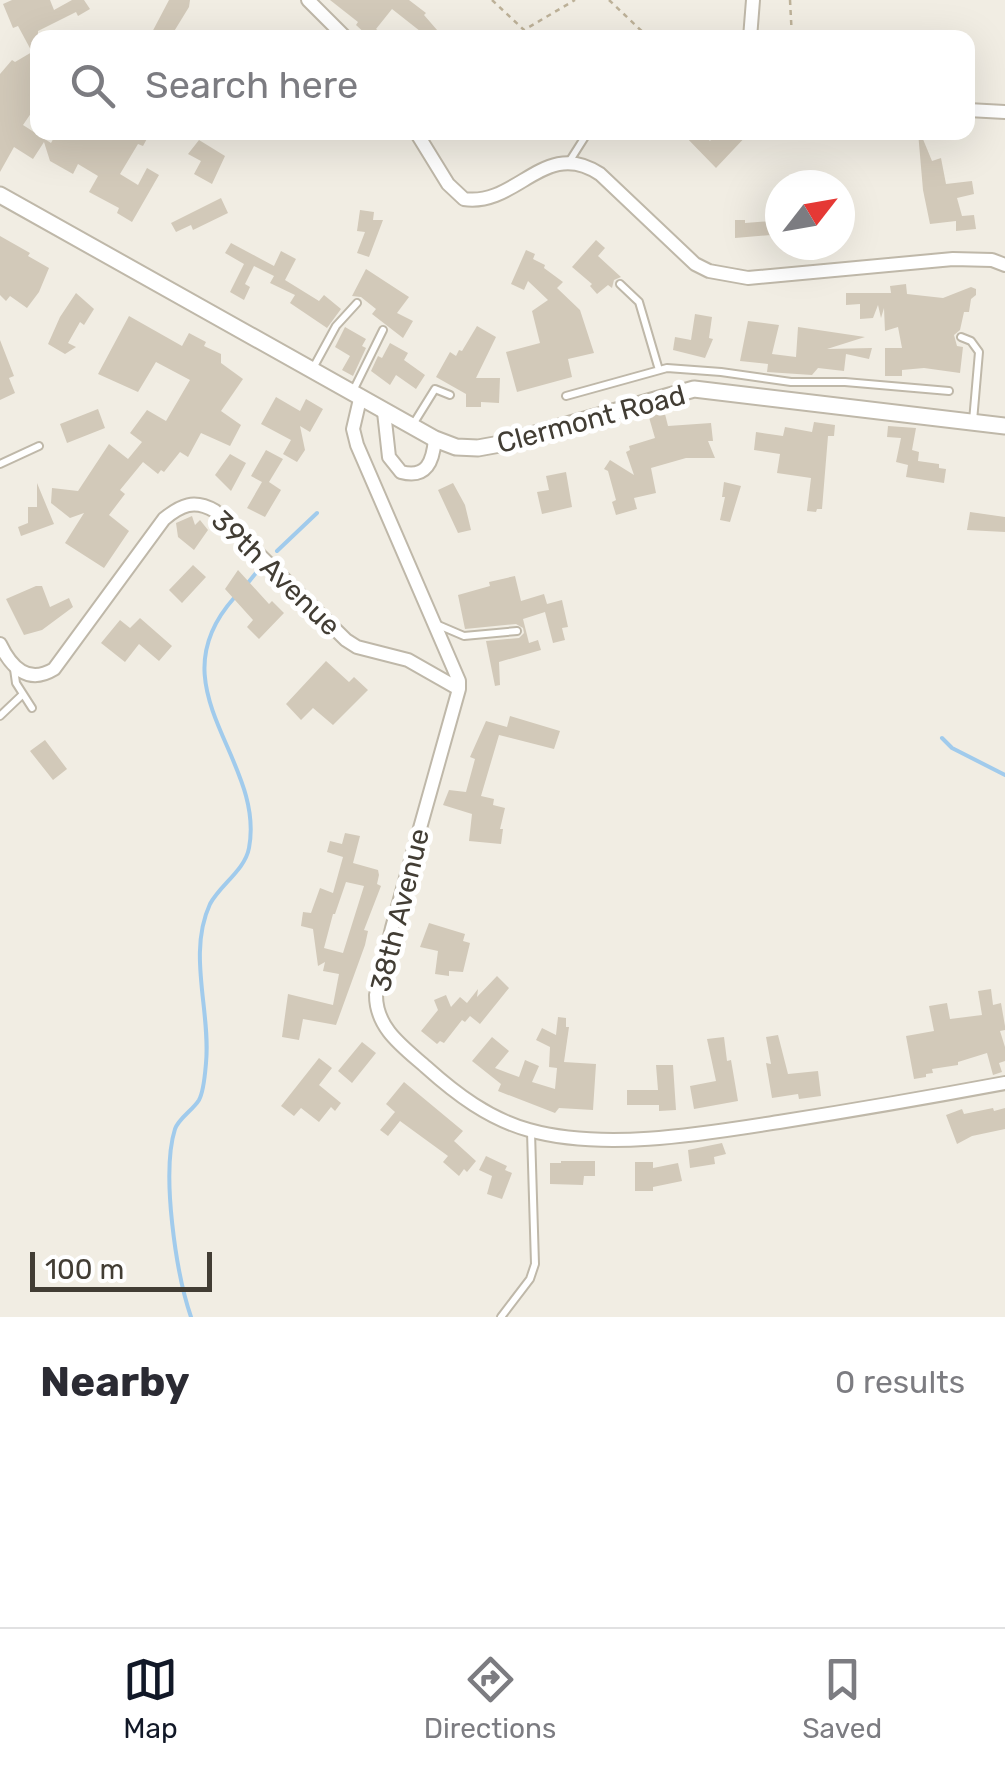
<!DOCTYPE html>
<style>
body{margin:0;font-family:Rubik,sans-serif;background:#f7f7f7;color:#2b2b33}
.compass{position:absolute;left:765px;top:170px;width:90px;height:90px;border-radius:50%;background:#fff;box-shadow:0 10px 40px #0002;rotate:59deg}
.scale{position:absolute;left:30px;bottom:25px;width:182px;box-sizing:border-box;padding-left:10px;border:5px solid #423d34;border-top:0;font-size:28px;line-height:35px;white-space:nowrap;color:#423d34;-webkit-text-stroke:8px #fff;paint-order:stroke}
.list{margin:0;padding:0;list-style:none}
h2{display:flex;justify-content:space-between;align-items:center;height:130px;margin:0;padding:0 40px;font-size:42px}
h2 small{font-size:32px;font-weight:400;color:#7c7c81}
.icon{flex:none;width:55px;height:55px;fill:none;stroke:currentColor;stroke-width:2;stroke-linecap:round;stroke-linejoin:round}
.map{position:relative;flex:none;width:1005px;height:1317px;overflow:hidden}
.search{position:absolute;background:#fff;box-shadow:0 10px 40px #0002;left:30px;right:30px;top:30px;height:110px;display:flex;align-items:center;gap:25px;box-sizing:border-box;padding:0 35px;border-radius:20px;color:#7c7c81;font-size:38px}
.sheet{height:310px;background:#fff}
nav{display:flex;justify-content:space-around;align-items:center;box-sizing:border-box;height:140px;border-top:2px solid #e1e1e2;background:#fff;font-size:28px;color:#7c7c81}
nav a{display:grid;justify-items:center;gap:5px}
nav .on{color:#111827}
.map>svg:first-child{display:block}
</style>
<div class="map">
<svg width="1005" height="1317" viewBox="0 0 1005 1317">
<rect width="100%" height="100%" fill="#f1ede3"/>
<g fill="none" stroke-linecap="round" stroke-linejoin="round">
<path stroke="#a1cbec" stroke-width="4" d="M277 551 317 513
M247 584 260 568
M942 738 952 748 1005 775
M191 1317C176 1273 161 1173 175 1129 179 1118 193 1110 199 1100 204 1091 205 1074 206 1063 211 1011 187 954 210 904 220 885 245 870 249 848 266 759 153 689 234 598"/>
</g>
<path fill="#d2c9b9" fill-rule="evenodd" d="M12 0H50L54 10 72 0H84L90 9 78 16 76 12 38 31V103L23 125 51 143 57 132H76L88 140 92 132H143L149 135 143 146 138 144 120 174 138 185 147 168 159 175 132 222 117 213 119 208 89 192 98 176 78 164 73 174 50 161 44 142 33 159 14 147 0 172V74L12 60 15 62 32 52 18 26 13 28 3 4Z
M169 0H190L189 7 170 38H149Z
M330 0H409L426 13 424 15 444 38H421L425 35 392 9 376 29 388 38H370L356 25 358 22Z
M681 132H701L710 141 718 132H750L716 168Z
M918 132H920L932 161 941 158 946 184 972 181 974 194 957 198 962 216 974 215 976 229 956 231V221L930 224 923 190Z
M199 140 225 156 212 184 194 174 201 161 188 154Z
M221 198 228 213 193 230 191 225 176 232 171 223Z
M360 210 374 212 373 220H383L369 257 357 253 365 232 357 231Z
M735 220H745V223L770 221 771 235 735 238Z
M0 236 30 253 28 256 49 268 39 292 27 308 10 296 6 301 0 295Z
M596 240 605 248 598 256 621 277 614 280 612 288 608 285 597 294 590 286 592 284 572 267Z
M231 243 274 266 281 251 296 259 285 280 319 301 324 295 341 309 327 328 290 303 295 295 270 283 274 276 254 266 245 284 250 287 244 300 230 292 244 264 225 253Z
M526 250 535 254 533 259 545 265 544 268 563 282 557 288 580 310 594 353 568 359 572 377 517 392 506 352 540 343 532 311 548 300 528 281 524 290 511 284Z
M366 269 409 297 397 313 413 321 403 338 372 314 376 309 361 297 352 296Z
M906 284 907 294 943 298 971 287 976 289V295L971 299 969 312H964L960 330 954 335 957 346 963 347 960 373 924 368 902 370V376H885V348H902L898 327 885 331 884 308 881 318 878 305 873 318 860 319V304L846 305V293H891L890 286Z
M76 293 94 309 84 325 80 322 68 343 76 347 65 354 48 344 60 317Z
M695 314 712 317 709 338 713 339 705 358 673 350 675 337 691 340Z
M129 316 182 346 189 333 206 342 204 346 221 354V363L243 379 221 411 241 425 230 446 201 433 188 457 180 452 164 472 161 470 158 474 143 462 120 490 125 494 109 515 129 531 104 568 65 543 84 513 70 518 51 503 52 488 78 491 109 444 128 459 142 442 130 433 147 410 166 421 190 380 156 362 138 392 98 374Z
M748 321 779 325 772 354 796 357 798 327 865 337 827 349 872 348 869 359 846 354 844 371 818 368 812 375 767 372 768 364 740 361Z
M477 326 496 337 476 378H500L499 403 481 402V407H466V394L436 377 450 352 456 356 459 350 462 351Z
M345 327 366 339 362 346 366 348 353 376 342 370 350 356 335 347Z
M0 340 14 376 9 378 15 393 0 400Z
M390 343 408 353 404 360 425 375 416 389 396 375 390 385 371 371 378 356 382 358Z
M276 397 300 411 306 399 323 409 310 432 300 426 305 450 297 462 283 454 291 440 261 424Z
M98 409 105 428 67 443 60 424Z
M664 410 668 426 711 423 713 441H708L715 458H686L651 468 656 493 634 498 637 509 616 515 612 502 616 500 608 471 604 469 610 460 634 475 626 452 630 450 629 446 655 438 648 414Z
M814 422 835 425 834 436H828L822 509H817L816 512 807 511 811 478 777 473 780 454 754 450 756 432 783 436 785 427 812 432Z
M888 426 916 428 912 450 919 452 918 461 939 464V468L946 469 944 483 906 477 908 465 896 462 901 438 887 437Z
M266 450 283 459 269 482 281 490 265 517 247 508 262 482 251 476Z
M230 454 246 463 231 491 215 475Z
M566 472 572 507 542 514 537 492 549 490 546 476Z
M724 482 741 486 730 522 720 520 725 497H722Z
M37 483 54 524 21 536 18 527 28 523V507H37Z
M453 483 465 505 471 530 458 533 438 490Z
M970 512 1005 517V532L967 530Z
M192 516 195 525 200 520 208 530 194 550 178 537 176 523Z
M193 565 206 577 182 603 169 590Z
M238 570 269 604 272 601 284 613 259 639 247 627 253 620 225 589Z
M515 576 521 601 544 594 547 604 562 600 568 627 562 628 565 640 553 643 545 612 523 619 529 643 538 640 541 650 499 662 500 685 495 686 486 641 519 638 524 633 523 628 516 624 465 629 458 595 490 586 489 582Z
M36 586H42L50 607 69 598 73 607 42 630 24 635 6 599Z
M140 618 172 646 159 661 139 644 125 662 101 643 120 620 130 628Z
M326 661 349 682 354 677 368 690 333 725 313 708 301 720 286 704Z
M510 716 560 731 554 749 499 735 481 796 494 799 493 805 505 808 500 829H503L501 844 469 841 472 814 443 805 449 790 466 792 475 759 470 757 486 721 507 727Z
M45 740 67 769 53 780 30 751Z
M345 833 360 836 353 863 378 870 379 875 377 884 381 886 364 930 368 931 365 945 336 1025 303 1019 299 1040 282 1037 288 994 333 1005 339 974 323 971 325 962 318 966 313 929 301 926 303 912 311 913 320 888 333 893 343 857 327 852 330 841 342 844ZM346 882 364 886 343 953 324 948 333 914H335Z
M429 923 465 934 463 941 470 943 463 972 449 971V976L435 974 438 951 420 947Z
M497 976 509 988 480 1024 470 1016 465 1022 462 1020 444 1043 440 1041 437 1044 421 1031 438 1010 434 1000 446 995 451 1007 460 997 467 1003 478 989 477 997Z
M991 989 993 1005 1001 1003 1005 1026V1030L1000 1031 1005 1047V1061L999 1063 1002 1072 993 1075 987 1053 958 1062V1065L932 1069 933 1073 926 1074V1077L914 1079 906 1036 934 1031 929 1006 947 1003 950 1019 982 1015 978 991Z
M558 1017 566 1018V1027H569L564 1062 596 1064 593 1110 559 1108 555 1113 498 1091 501 1084 472 1061 492 1037 509 1051 495 1068 519 1077 525 1060 539 1066 532 1082 555 1089 557 1068 549 1067 550 1047 536 1040 542 1028 556 1035Z
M778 1035 788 1074 818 1071 821 1096 799 1099 798 1094 772 1098 766 1063 771 1064 766 1037Z
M724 1037 727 1061 731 1060 738 1101 694 1109 690 1086 716 1081 707 1039Z
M362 1042 376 1053 352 1083 338 1071Z
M319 1058 332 1068 319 1085 341 1103 335 1111 331 1107 319 1122 301 1108 294 1116 281 1106Z
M656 1065H673L676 1110 659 1111V1105H627V1090H658Z
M404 1082 463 1131 454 1141 476 1161 467 1172 464 1169 459 1176 443 1162 448 1156 400 1121 388 1136 380 1130 395 1112 386 1104Z
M993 1108 994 1111 1005 1108V1129L972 1136 957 1144 946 1115 962 1109 964 1114Z
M722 1143 726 1154 714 1157 715 1164 690 1168 688 1150Z
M486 1156 507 1166 505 1170 512 1173 502 1199 487 1194 492 1176 479 1170Z
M561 1161H595V1176H584L583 1185 550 1184V1163H561Z
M635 1162H653V1168L678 1163 682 1181 653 1187V1191H635Z"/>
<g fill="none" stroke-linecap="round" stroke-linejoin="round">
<g stroke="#bfb8a9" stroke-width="10">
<path id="service" d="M569 162 588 132
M620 284 639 302 659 370
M961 337 971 341 979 352 973 421
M312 370 336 326 357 303
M352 393 383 330
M566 396 667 368 721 372 791 382H845L949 391
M412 426 435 389 450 395
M0 464 39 446
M436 624 464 636 517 631
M14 669 16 683 32 708
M0 716 22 695
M501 1317 530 1279 535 1264 531 1132"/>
</g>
<g stroke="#bfb8a9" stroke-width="16">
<path id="minor" d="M308 0 346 38
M750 38 753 0
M968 110 1005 112
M416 132 448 184 464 199C517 207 545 137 600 174L695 264 709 271 748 278 953 259 992 260 1005 265
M360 399 353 429 357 445 459 681V689L392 928 376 995C376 1028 402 1046 426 1067 456 1094 489 1119 529 1130 604 1151 703 1134 779 1122 855 1110 930 1097 1005 1083
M384 412 389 457 401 472C427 479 433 461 435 439
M0 644C11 667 28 685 54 669L164 519C181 505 194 499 215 511L346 640 357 647 408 660 459 689"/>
</g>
<g stroke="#bfb8a9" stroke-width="19">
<path id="tertiary" d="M0 195 435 439 456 447 478 448 500 444 694 389 1005 426"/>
</g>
<path stroke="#bdb198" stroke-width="2.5" stroke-dasharray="5 5" stroke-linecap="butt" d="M492 0 524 30 575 0
M609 0 649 38
M790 0 792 38"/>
<use href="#service" stroke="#fff" stroke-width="6"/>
<use href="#minor" stroke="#fff" stroke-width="12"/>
<use href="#tertiary" stroke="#fff" stroke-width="15"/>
</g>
<g text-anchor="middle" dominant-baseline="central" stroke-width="10" stroke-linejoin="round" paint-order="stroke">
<g font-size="28" fill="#423d34" stroke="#fff">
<text transform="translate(591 419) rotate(-15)">Clermont Road</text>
<text transform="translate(276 573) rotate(44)">39th Avenue</text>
<text transform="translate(400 910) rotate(-76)">38th Avenue</text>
</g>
</g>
</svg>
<svg class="compass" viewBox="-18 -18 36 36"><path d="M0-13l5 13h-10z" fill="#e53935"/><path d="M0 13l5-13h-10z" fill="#7c7c81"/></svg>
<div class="scale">100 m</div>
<div class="search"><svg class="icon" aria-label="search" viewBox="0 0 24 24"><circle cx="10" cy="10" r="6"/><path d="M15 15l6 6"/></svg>Search here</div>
</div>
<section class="sheet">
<h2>Nearby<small>0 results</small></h2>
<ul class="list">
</ul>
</section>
<nav>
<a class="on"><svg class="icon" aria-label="map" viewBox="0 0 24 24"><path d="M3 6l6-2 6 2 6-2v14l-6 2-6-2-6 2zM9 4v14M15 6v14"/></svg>Map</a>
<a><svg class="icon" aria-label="directions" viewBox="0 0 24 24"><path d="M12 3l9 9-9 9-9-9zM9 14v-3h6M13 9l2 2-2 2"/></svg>Directions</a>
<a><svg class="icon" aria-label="saved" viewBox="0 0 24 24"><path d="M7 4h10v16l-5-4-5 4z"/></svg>Saved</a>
</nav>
